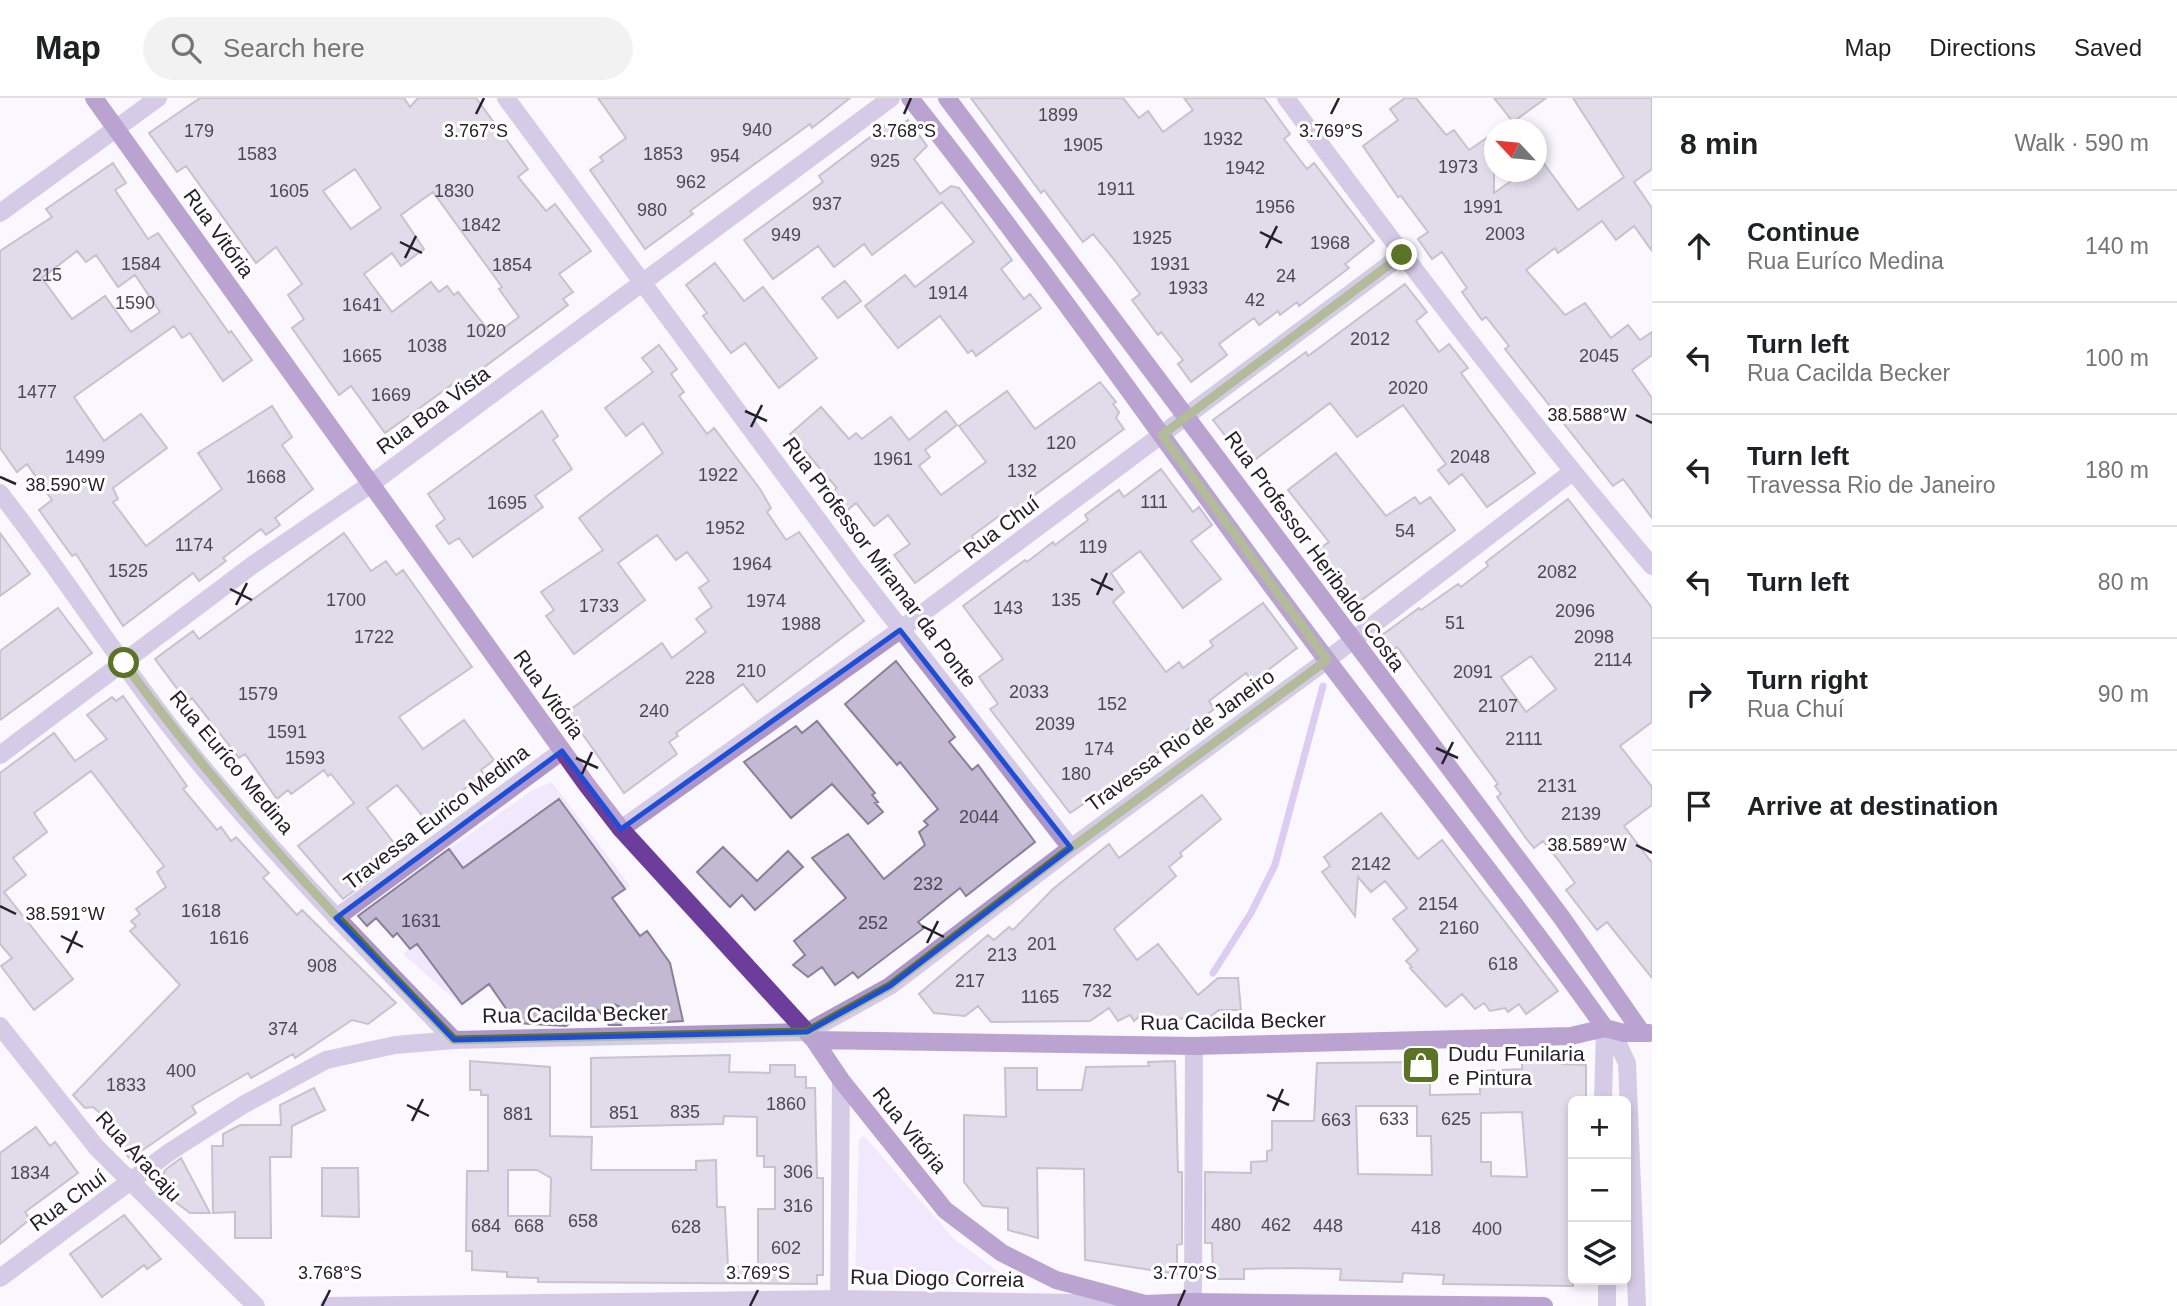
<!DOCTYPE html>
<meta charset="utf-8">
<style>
body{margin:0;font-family:Helvetica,sans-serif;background:#f2f2f2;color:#202124}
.controls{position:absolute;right:21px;bottom:21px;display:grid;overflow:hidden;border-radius:10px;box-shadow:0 4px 10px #0003}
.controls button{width:63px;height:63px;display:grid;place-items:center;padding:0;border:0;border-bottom:2px solid #e0e0e0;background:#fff;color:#202124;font:35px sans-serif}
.compass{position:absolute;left:1484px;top:21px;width:63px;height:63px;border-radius:50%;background:#fff;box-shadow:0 4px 10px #0003;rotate:296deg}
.stop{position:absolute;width:21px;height:21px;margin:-16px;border:5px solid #5b7325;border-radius:50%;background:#fff}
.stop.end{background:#5b7325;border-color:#fff;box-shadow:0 2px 7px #0008}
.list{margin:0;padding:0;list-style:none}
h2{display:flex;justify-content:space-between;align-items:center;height:91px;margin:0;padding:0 28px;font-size:30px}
h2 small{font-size:23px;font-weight:400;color:#757577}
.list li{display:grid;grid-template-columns:46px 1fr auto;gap:21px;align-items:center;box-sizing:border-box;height:112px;padding:0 28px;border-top:2px solid #e0e0e0}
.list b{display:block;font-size:26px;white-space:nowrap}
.list p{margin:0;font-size:23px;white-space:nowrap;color:#757577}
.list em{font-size:23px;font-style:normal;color:#757577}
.icon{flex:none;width:38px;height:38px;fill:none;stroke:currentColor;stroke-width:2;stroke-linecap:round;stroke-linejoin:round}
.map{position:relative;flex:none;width:1652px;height:1208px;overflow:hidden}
header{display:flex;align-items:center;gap:42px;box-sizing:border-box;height:98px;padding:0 35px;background:#fff;border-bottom:2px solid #e0e0e0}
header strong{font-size:33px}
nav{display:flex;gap:38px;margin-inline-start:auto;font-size:24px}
.search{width:490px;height:63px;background:#f2f2f2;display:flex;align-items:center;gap:18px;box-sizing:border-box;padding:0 24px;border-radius:38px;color:#757577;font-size:26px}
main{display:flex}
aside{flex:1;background:#fff}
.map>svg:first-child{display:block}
</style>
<header>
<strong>Map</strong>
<div class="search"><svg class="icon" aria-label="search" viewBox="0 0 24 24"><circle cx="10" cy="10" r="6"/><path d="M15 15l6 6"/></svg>Search here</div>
<nav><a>Map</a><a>Directions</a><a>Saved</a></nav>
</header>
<main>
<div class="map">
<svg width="1652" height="1208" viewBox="0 0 1652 1208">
<rect width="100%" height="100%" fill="#faf8fe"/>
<path fill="#f1e8fd" d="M552 684 630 788 462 908 403 856 481 795 449 751 531 693Z"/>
<path fill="#e6d4fe" d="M864 1038 954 1141 1008 1181V1187L861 1186 855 1181 859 1041Z"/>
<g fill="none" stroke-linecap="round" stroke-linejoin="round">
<path stroke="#ba97e4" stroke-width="7" d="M1213 875 1251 815 1275 767 1323 588"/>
</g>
<path fill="#c4b9d3" stroke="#8a8098" stroke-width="2" fill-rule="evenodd" d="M200 0H404L410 9 418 0H476L528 71 518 79 546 113 555 106 591 153 559 176 573 194 563 201 568 207 456 290 453 286 385 335 351 288 339 297 292 230 304 221 288 197 302 186 276 149 256 165 186 68 177 74 149 35ZM355 71 381 110 351 131 323 93ZM433 94 502 189 499 191 519 219 493 238 458 194 454 197 447 188 439 194 431 184 392 214 364 176 392 155 401 168 424 151 401 117Z
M598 0H850L812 30 810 26 690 113 693 116 645 151 590 72 603 63 600 59 626 40Z
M971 0H1123L1139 20 1148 13 1163 34 1193 12 1184 0H1264L1290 36 1284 41 1307 71 1314 65 1374 143 1345 166 1349 170 1299 208 1297 204 1280 217 1278 213 1259 227 1254 220 1219 246 1227 257 1191 284 1178 266 1183 262 1161 234 1158 237 1132 202 1140 196 1112 159 1093 136 1083 144 1044 92 1041 95Z
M1405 0H1416L1446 37 1454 32 1469 52 1494 35V95L1524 74H1536V66L1542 63 1578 112 1624 79 1573 0H1652V71L1634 84 1652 110V153L1634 128 1616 142 1602 123 1558 155 1555 150 1526 172 1565 217 1585 205 1611 240 1628 227 1640 242 1652 234V257L1632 272 1652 300V420L1623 381 1613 388 1505 251 1509 248 1486 219 1482 222 1462 194 1467 190 1442 154 1432 161 1418 141 1428 134 1401 98 1398 99 1363 48 1398 22 1390 11Z
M1494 0H1546L1513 24Z
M908 22 927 48 914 61 940 96 951 88 959 90 1012 162 1001 171 1024 201 1030 196 1041 210 976 258 972 252 968 255 940 218 898 250 865 208 905 177 915 189 974 144 942 104 872 157 864 146 834 169 818 148 773 181 744 142 823 84 819 78 890 24 895 31Z
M113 65 126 85 115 92 148 141 158 135 229 235 231 233 252 262 223 283 190 235 182 240 174 228 74 299 104 343 141 316 167 350 113 390 118 401 113 404 146 448 222 391 198 355 272 308 292 339 282 347 313 391 275 420 280 427 266 437 261 431 223 460 226 463 199 483 193 475 123 528 76 456 72 458 39 412 52 402 27 366 17 374 0 350V153L52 119 46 111ZM77 153 86 164 96 157 118 189 135 177 160 214 131 234 105 198 72 221 42 180Z
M715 165 744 203 763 189 817 260 779 290 745 245 731 255 703 218 707 215 686 187Z
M845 183 861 203 838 220 822 200Z
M1405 186 1427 214 1416 223 1439 254 1449 246 1468 270 1461 275 1535 375 1487 409 1462 376 1449 386 1438 372 1446 366 1403 307 1357 339 1330 305 1248 367 1213 322 1306 254 1308 258Z
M659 247 677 271 671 276 684 294 679 298 707 336 714 330 760 391 771 410 767 414 786 442 799 434 864 523 757 604 743 586 676 635 678 638 669 644 677 656 624 695 567 614 662 545 672 560 706 534 696 521 712 509 699 490 709 483 687 454 676 462 657 437 618 465 645 502 574 556 546 518 554 512 541 494 603 452 579 420 663 355 643 325 626 338 605 310 653 274 642 260Z
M1100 284 1116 304 1113 306 1119 314 1116 320 1124 331 1002 421 999 418 972 438 974 442 915 485 894 457 910 446 888 417 874 428 856 405 844 415 829 397 837 390 790 336 821 309 849 341 856 335 862 341 891 319 909 342 946 313 957 327 925 352 930 359 919 368 941 397 986 364 959 328 1007 293 1035 331Z
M542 313 558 338 553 342 572 371 535 398 543 409 473 459 459 440 449 446 436 428 445 421 428 396Z
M1336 355 1386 418 1415 399 1420 406 1430 399 1455 432 1355 507 1316 453 1329 444 1288 392Z
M1161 371 1193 414 1199 409 1212 427 1191 443 1221 481 1183 510 1140 453 1111 475 1124 494 1113 504 1166 574 1179 564 1183 570 1213 548 1210 543 1263 505 1297 550 1252 584 1246 575 1209 603 1214 611 1091 706 1088 703 1070 715 990 611 998 606 979 579 1003 561 963 508 1025 462 1027 464 1053 444 1055 447 1088 422 1085 417 1119 392 1124 399Z
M1568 401 1652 510V624L1620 648 1652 689V707L1624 728 1652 765V880L1607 824 1597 832 1566 792 1575 785 1562 767 1543 743 1534 750 1525 739 1497 699 1501 696 1495 688 1498 686 1397 549 1390 555 1378 540 1419 510 1421 512 1458 486 1461 489 1488 468 1486 464ZM1531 558 1556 591 1526 614 1501 579Z
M0 435 30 476 0 498Z
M344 435 371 473 386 463 396 477 403 472 472 569 399 619 423 651 464 622 494 662 481 672 484 676 425 721 397 687 367 710 394 745 372 761 381 773 343 801 298 748 354 705 331 676 328 678 324 672 291 696 288 692 277 701 245 656 239 660 192 600 187 604 155 561 193 533 199 541Z
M58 510 92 555 0 622V553Z
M896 563 955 639 949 644 972 672 978 667 1035 744 966 798 960 790 918 824 924 830 858 880 853 874 835 887 822 869 808 879 793 867 805 857 794 843 846 800 812 760 848 736 884 781 925 747 919 734 928 727 924 723 938 711 900 664 897 667 845 606Z
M123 598 187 688 183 691 217 732 221 729 231 743 236 739 269 775 263 780 297 817 302 812 396 905 368 926 352 922 295 960 293 956 251 980 248 975 207 999 192 1008 196 1015 130 1061 116 1044 124 1036 93 1009 85 1010 73 997 180 887 130 833 136 828 131 823 140 816 136 811 166 789 157 774 164 768 91 673 34 715 47 734 13 760 26 777 4 794 73 881 34 912 1 868 12 860 0 846V675L54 635 75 663 107 641 87 617 112 599 116 603Z
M817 623 875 695 872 697 878 704 875 705 883 714 868 726 832 686 791 720 744 664 796 628 802 635Z
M1202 697 1221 721 1180 755 1182 758 1169 769 1176 778 1114 831 1137 862 1158 846 1198 897 1218 880H1238L1241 912H1219L1210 919 1149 922 1143 915 1134 923 1130 917 1118 923 1109 910 1090 923 991 924 978 908 965 918 934 915 919 896 988 837 994 842 1009 829 1013 832 1053 791 1109 746 1119 760Z
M559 701 625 791 612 800 640 838 647 833 670 865 683 923 651 925 616 907 621 927H609L598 912 588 919 585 914 566 928 516 925 489 886 462 906 417 846 410 851 397 835 393 839 376 820 367 828 358 818 449 751 463 770Z
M1381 715 1418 761 1442 742 1558 893 1526 916 1519 906 1508 914 1505 910 1490 913 1484 905 1475 911 1462 896 1446 909 1410 870 1412 869 1406 863 1418 852 1393 821 1407 810 1385 783 1371 794 1358 779 1355 818 1322 774 1330 768 1324 759Z
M723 749 757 783 788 753 803 769 755 812 742 797 730 809 697 774Z
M730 957 729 974 770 975V967H795V979H806V990H815L817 1080H823V1177H817V1186L538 1184V1180L507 1179V1174L472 1172V1153H466L467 1073H488V997H481V992H470V963L550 969V1038L592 1039 591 1072H696V1063L716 1062 717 1109H725L728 1169 758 1168V1111H775V1069H764V1058H757V1019L724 1018 723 1026 591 1029V960ZM508 1072H537L551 1080 550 1118H508Z
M1561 962 1562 966 1586 967V1003H1573V1188L1443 1186 1444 1177 1403 1175 1402 1184 1340 1182 1341 1171 1288 1170 1244 1171V1181H1213L1212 1145H1205V1074L1251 1075V1064L1267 1063V1053L1272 1052V1023H1314L1317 965 1430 964V997L1480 996V973L1522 971V963ZM1356 1008H1417V1038H1431L1432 1077 1358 1076ZM1522 1014 1527 1079 1491 1078V1064H1481V1015Z
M1175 963 1178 1074H1182V1146L1177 1147V1176L1085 1162 1084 1071 1037 1070 1038 1140 1008 1132V1110L983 1108 964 1084V1017L1006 1019 1005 970H1037V992H1082L1086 969 1149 968 1148 964Z
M314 990 325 1012 292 1028 291 1059H270L271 1140H235V1114L213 1115 212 1048H223V1036L240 1027H281L280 1007Z
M36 1029 50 1048 55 1044 78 1075 25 1114 30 1121 0 1146V1055Z
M181 1060 210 1115H190L158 1091 165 1072Z
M322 1070H358L359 1119 322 1118Z
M124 1117 161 1161 147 1171 144 1167 102 1199 70 1156Z"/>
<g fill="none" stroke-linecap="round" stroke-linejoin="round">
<path stroke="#ac95c9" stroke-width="18" d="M506 0 855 472 1071 750
M1286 0C1404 159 1523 317 1652 468
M0 115 158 0
M0 395C60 472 112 554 172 631 258 741 357 841 454 942
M0 657 254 466 371 386 891 0
M621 731 900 532 1402 157
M336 820 562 653
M0 928 97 1050 256 1208
M1605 930 1617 944 1627 965 1637 1208
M1603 1003 1605 930
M0 1180 171 1053 243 1007 326 962 395 947 454 942 807 934 890 888 1071 750 1327 562 1572 374
M1607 1182V1208
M1193 1204 1194 948
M329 1208 839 1201 1134 1206
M839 1208 841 982"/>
<path stroke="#6d3d9b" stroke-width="18" d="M94 0 587 687 621 731 814 942 841 982 945 1112 1002 1155 1056 1182 1145 1206 1193 1204 1544 1208
M910 0C1055 183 1186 376 1327 562 1420 685 1516 804 1605 930
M947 0 1562 820 1642 935
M814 942 1194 948 1571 938 1605 930 1624 935H1649"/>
</g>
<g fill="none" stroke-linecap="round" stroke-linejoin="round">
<path stroke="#5b7325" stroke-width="9" d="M124 565C223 701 337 821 454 942L807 934 890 888 1071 750 1327 562 1162 337 1402 157"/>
</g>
<path d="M0 0H1652V1208H0ZM900 532 1071 750 890 888 807 934 454 942 336 820 562 653 621 731Z" fill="#faf8fe" fill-opacity=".55" fill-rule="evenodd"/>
<path fill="none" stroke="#1d4ed8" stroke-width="5" stroke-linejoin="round" d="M900 532 1071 750 890 888 807 934 454 942 336 820 562 653 621 731Z"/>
<path fill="none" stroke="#25212b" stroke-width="2.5" d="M476 16 484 0M904 16 911 0M1331 16 1339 0M1260 134 1282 145M400 144 422 155M1266 150 1277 128M405 160 416 138M745 313 767 323M1636 317 1652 325M751 329 762 307M0 379 16 386M1091 481 1113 492M230 491 252 502M1097 497 1107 475M236 507 247 485M1436 650 1458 660M576 660 598 670M1442 666 1453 644M582 676 592 654M1636 747 1652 755M0 808 16 816M922 828 944 839M61 838 83 849M927 845 938 823M67 855 77 833M1267 997 1289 1007M407 1007 429 1018M1273 1013 1283 991M412 1023 423 1001M322 1208 330 1192M750 1208 758 1192M1178 1208 1185 1192"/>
<defs>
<g id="shop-square" transform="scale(2.0125)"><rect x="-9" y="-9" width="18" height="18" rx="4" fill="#5b7325" stroke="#fff"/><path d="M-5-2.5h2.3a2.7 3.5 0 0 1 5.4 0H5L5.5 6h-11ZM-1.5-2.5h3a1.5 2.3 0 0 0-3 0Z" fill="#fff"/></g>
</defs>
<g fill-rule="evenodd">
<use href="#shop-square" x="1421" y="967"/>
</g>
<g text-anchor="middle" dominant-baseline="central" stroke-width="6" stroke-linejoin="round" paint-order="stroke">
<g font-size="18" fill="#4d4755">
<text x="1058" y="17">1899</text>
<text x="757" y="32">940</text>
<text x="199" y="33">179</text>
<text x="1223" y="41">1932</text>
<text x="1083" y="47">1905</text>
<text x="257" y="56">1583</text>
<text x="663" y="56">1853</text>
<text x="725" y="58">954</text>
<text x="885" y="63">925</text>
<text x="1458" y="69">1973</text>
<text x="1245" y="70">1942</text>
<text x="691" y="84">962</text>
<text x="1116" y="91">1911</text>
<text x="289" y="93">1605</text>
<text x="454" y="93">1830</text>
<text x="827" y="106">937</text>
<text x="1275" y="109">1956</text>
<text x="1483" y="109">1991</text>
<text x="652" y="112">980</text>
<text x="481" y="127">1842</text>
<text x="1505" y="136">2003</text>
<text x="786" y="137">949</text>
<text x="1152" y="140">1925</text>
<text x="1330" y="145">1968</text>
<text x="141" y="166">1584</text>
<text x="1170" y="166">1931</text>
<text x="512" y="167">1854</text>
<text x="47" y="177">215</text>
<text x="1286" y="178">24</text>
<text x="1188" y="190">1933</text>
<text x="948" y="195">1914</text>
<text x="1255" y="202">42</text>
<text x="135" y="205">1590</text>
<text x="362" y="207">1641</text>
<text x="486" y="233">1020</text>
<text x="1370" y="241">2012</text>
<text x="427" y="248">1038</text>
<text x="362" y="258">1665</text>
<text x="1599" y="258">2045</text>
<text x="1408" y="290">2020</text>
<text x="37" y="294">1477</text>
<text x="391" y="297">1669</text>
<text x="1061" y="345">120</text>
<text x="85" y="359">1499</text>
<text x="1470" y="359">2048</text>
<text x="893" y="361">1961</text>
<text x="1022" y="373">132</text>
<text x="718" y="377">1922</text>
<text x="266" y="379">1668</text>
<text x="1154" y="404">111</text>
<text x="507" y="405">1695</text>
<text x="725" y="430">1952</text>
<text x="1405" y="433">54</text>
<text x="194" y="447">1174</text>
<text x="1093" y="449">119</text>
<text x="752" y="466">1964</text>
<text x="128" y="473">1525</text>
<text x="1557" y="474">2082</text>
<text x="346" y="502">1700</text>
<text x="1066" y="502">135</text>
<text x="766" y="503">1974</text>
<text x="599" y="508">1733</text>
<text x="1008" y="510">143</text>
<text x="1575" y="513">2096</text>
<text x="1455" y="525">51</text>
<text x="801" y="526">1988</text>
<text x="374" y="539">1722</text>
<text x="1594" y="539">2098</text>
<text x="1613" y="562">2114</text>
<text x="751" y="573">210</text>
<text x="1473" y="574">2091</text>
<text x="700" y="580">228</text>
<text x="1029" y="594">2033</text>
<text x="258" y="596">1579</text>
<text x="1112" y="606">152</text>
<text x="1498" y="608">2107</text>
<text x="654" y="613">240</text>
<text x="1055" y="626">2039</text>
<text x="287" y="634">1591</text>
<text x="1524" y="641">2111</text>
<text x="1099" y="651">174</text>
<text x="305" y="660">1593</text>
<text x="1076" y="676">180</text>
<text x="1557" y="688">2131</text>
<text x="1581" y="716">2139</text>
<text x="979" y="719">2044</text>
<text x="1371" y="766">2142</text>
<text x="928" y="786">232</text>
<text x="1438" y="806">2154</text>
<text x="201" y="813">1618</text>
<text x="421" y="823">1631</text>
<text x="873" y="825">252</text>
<text x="1459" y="830">2160</text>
<text x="229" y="840">1616</text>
<text x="1042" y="846">201</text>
<text x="1002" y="857">213</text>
<text x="1503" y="866">618</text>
<text x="322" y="868">908</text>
<text x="970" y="883">217</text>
<text x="1097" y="893">732</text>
<text x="1040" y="899">1165</text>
<text x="283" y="931">374</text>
<text x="181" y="973">400</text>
<text x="126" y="987">1833</text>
<text x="786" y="1006">1860</text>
<text x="685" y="1014">835</text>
<text x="624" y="1015">851</text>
<text x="518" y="1016">881</text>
<text x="1394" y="1021">633</text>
<text x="1456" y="1021">625</text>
<text x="1336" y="1022">663</text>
<text x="798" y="1074">306</text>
<text x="30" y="1075">1834</text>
<text x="798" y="1108">316</text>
<text x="583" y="1123">658</text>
<text x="1226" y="1127">480</text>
<text x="1276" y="1127">462</text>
<text x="486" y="1128">684</text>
<text x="529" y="1128">668</text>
<text x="1328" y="1128">448</text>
<text x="686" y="1129">628</text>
<text x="1426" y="1130">418</text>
<text x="1487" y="1131">400</text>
<text x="786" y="1150">602</text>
</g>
<g font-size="21" fill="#25212b" stroke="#fff">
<text transform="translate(219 135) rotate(54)">Rua Vitória</text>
<text transform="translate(433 312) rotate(-36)">Rua Boa Vista</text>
<text transform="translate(1001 429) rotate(-37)">Rua Chuí</text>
<text transform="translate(1315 453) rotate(54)">Rua Professor Heribaldo Costa</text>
<text transform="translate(880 464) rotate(53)">Rua Professor Miramar da Ponte</text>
<text transform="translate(549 596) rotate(54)">Rua Vitória</text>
<text transform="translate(1180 642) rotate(-36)">Travessa Rio de Janeiro</text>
<text transform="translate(232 664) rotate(50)">Rua Euríco Medina</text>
<text transform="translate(436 719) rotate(-37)">Travessa Eurico Medina</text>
<text transform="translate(575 916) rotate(-1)">Rua Cacilda Becker</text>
<text transform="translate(1233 923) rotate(-1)">Rua Cacilda Becker</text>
<text transform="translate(910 1032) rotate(51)">Rua Vitória</text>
<text transform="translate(139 1058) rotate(47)">Rua Aracaju</text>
<text transform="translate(68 1102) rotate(-36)">Rua Chuí</text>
<text transform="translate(937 1180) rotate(1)">Rua Diogo Correia</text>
</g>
<g font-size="21" fill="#25212b" stroke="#fff" text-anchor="start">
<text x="1448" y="955">Dudu Funilaria<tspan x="1448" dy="24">e Pintura</tspan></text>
</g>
</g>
<g font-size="18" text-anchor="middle" fill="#25212b" stroke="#fff" stroke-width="6" stroke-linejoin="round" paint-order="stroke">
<text x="476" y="39">3.767°S</text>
<text x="904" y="39">3.768°S</text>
<text x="1331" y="39">3.769°S</text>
<text x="1587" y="323">38.588°W</text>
<text x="65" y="393">38.590°W</text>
<text x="1587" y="753">38.589°W</text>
<text x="65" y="822">38.591°W</text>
<text x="330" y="1181">3.768°S</text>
<text x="758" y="1181">3.769°S</text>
<text x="1185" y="1181">3.770°S</text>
</g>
</svg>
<div class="controls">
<button>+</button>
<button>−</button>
<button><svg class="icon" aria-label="layers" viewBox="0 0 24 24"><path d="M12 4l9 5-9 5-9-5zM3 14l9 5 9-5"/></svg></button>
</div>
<svg class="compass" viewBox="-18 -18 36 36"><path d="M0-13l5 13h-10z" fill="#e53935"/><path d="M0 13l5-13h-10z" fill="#757577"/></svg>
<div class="stop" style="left:124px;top:565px"></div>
<div class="stop end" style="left:1402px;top:157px"></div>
</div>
<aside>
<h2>8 min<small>Walk · 590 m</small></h2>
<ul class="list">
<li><svg class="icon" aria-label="ahead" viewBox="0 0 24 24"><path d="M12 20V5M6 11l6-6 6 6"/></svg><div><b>Continue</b><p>Rua Euríco Medina</p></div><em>140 m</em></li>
<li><svg class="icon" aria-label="left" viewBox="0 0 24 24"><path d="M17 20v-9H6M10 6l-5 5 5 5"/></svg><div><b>Turn left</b><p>Rua Cacilda Becker</p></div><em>100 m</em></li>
<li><svg class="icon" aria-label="left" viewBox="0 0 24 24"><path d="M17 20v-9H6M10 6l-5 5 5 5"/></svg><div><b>Turn left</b><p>Travessa Rio de Janeiro</p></div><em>180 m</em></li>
<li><svg class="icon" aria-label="left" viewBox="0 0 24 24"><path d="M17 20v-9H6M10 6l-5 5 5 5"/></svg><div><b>Turn left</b></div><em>80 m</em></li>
<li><svg class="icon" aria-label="right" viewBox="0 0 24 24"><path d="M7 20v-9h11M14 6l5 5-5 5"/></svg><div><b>Turn right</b><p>Rua Chuí</p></div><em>90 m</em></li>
<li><svg class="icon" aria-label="arrive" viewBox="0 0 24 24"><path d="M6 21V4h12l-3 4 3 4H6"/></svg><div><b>Arrive at destination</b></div></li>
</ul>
</aside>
</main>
